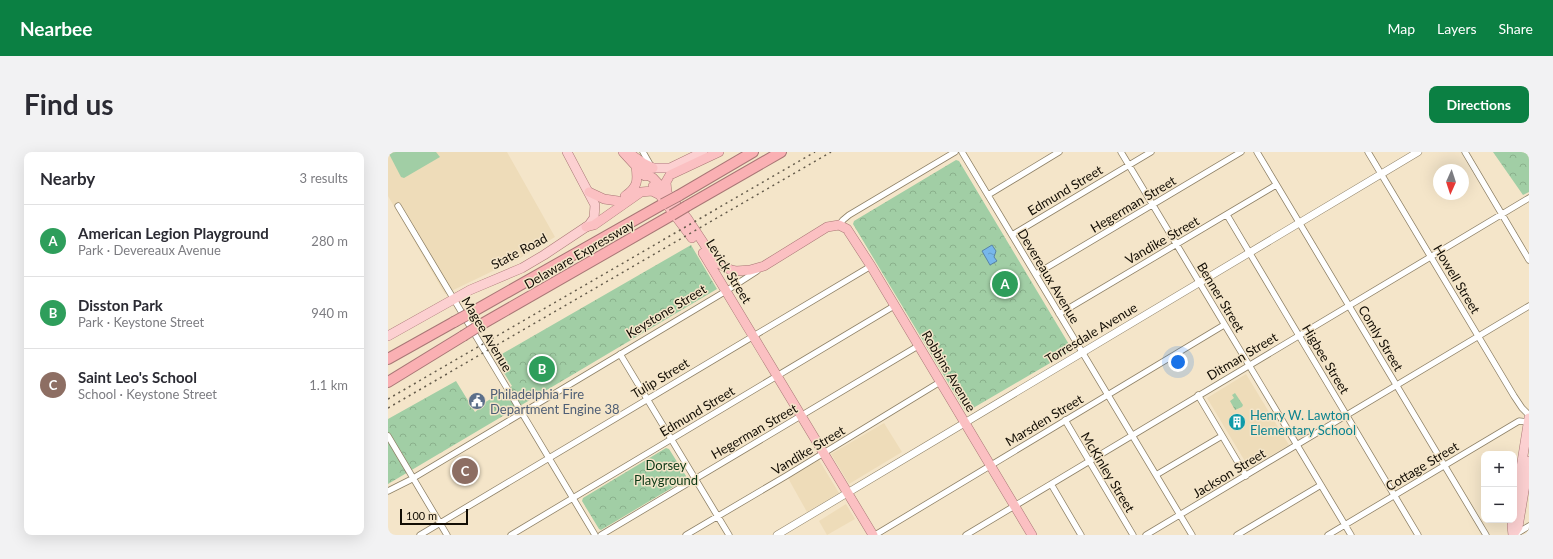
<!DOCTYPE html>
<meta charset="utf-8">
<style>
body{margin:0;font-family:Lato,sans-serif;background:#f2f2f3;color:#2b2b33}
.controls{position:absolute;right:12px;bottom:12px;display:grid;overflow:hidden;border-radius:8px;box-shadow:0 4px 16px #0002}
.controls button{width:36px;height:36px;display:grid;place-items:center;padding:0;border:0;border-bottom:1px solid #e1e1e2;background:#fff;color:#2b2b33;font:20px sans-serif}
.compass{position:absolute;left:1045px;top:12px;width:36px;height:36px;border-radius:50%;background:#fff;box-shadow:0 4px 16px #0002;rotate:183deg}
.scale{position:absolute;left:12px;bottom:10px;width:68px;box-sizing:border-box;padding-left:4px;border:2px solid #120d04;border-top:0;font-size:11px;line-height:14px;white-space:nowrap;color:#120d04;-webkit-text-stroke:3px #f4e5c9;paint-order:stroke}
.you{position:absolute;left:790px;top:210px;width:14px;height:14px;margin:-10px;border:3px solid #fff;border-radius:50%;background:#1a73e8;box-shadow:0 0 0 6px #1a73e833}
.badge{display:grid;place-items:center;width:26px;height:26px;border-radius:50%;background:#0b8043;color:#fff;font-size:13px;font-weight:700}
.pin{position:absolute;translate:-50% -50%;border:2px solid #fff;box-shadow:0 1px 4px #0006}
.list{margin:0;padding:0;list-style:none}
h2{display:flex;justify-content:space-between;align-items:center;height:52px;margin:0;padding:0 16px;font-size:17px}
h2 small{font-size:13px;font-weight:400;color:#7c7c81}
.list li{display:grid;grid-template-columns:26px 1fr auto;gap:12px;align-items:center;box-sizing:border-box;height:72px;padding:0 16px;border-top:1px solid #e1e1e2}
.list b{display:block;font-size:15px;white-space:nowrap}
.list p{margin:0;font-size:13px;white-space:nowrap;color:#7c7c81}
.list em{font-size:13px;font-style:normal;color:#7c7c81}
.map{position:relative;flex:none;width:1141px;height:383px;overflow:hidden;border-radius:8px}
header{display:flex;align-items:center;gap:24px;box-sizing:border-box;height:56px;padding:0 20px;background:#0b8043;color:#fff}
header strong{font-size:19px}
nav{display:flex;gap:22px;margin-inline-start:auto;font-size:14px}
.intro{display:flex;align-items:center;justify-content:space-between;box-sizing:border-box;height:96px;padding:0 24px}
h1{margin:0;font-size:28px}
.button{padding:10px 18px;border-radius:8px;background:#0b8043;color:#fff;font-size:14px;font-weight:700}
main{display:flex;gap:24px;padding:0 24px}
aside{flex:1;background:#fff;border-radius:8px;box-shadow:0 4px 16px #0002}
.map>svg:first-child{display:block}
</style>
<header>
<strong>Nearbee</strong>
<nav><a>Map</a><a>Layers</a><a>Share</a></nav>
</header>
<div class="intro"><h1>Find us</h1><a class="button">Directions</a></div>
<main>
<aside>
<h2>Nearby<small>3 results</small></h2>
<ul class="list">
<li><span class="badge" style="background:#2e9e5b">A</span><div><b>American Legion Playground</b><p>Park · Devereaux Avenue</p></div><em>280 m</em></li>
<li><span class="badge" style="background:#2e9e5b">B</span><div><b>Disston Park</b><p>Park · Keystone Street</p></div><em>940 m</em></li>
<li><span class="badge" style="background:#8d6e63">C</span><div><b>Saint Leo's School</b><p>School · Keystone Street</p></div><em>1.1 km</em></li>
</ul>
</aside>
<div class="map">
<svg width="1141" height="383" viewBox="0 0 1141 383">
<defs>
<pattern id="forest-crowns" width="20" height="18" patternUnits="userSpaceOnUse"><rect width="20" height="18" fill="#a1cea5"/><path d="M2 6a3 3 0 1 1 6 0M12 15a3 3 0 1 1 6 0" fill="none" stroke="#8ab08c"/></pattern>
<pattern id="water-ripples" width="26" height="14" patternUnits="userSpaceOnUse"><rect width="26" height="14" fill="#77b7eb"/><path d="M2 4q2-2 4 0t4 0M15 11q2-2 4 0t4 0" fill="none" stroke="#669cc8"/></pattern>
</defs>
<rect width="100%" height="100%" fill="#f4e5c9"/>
<path fill="#eedcb9" d="M0 0H119L167 85 132 106 57 142 0 44Z
M858 222 901 293 861 316 819 246Z
M496 271 514 300 461 332 443 302Z
M431 308 451 341 419 360 400 326Z
M458 352 467 367 439 383 431 369Z"/>
<path fill="#a1cea5" d="M0 0H48L52 5 16 26 13 25Z"/>
<path fill="url(#forest-crowns)" d="M1105 0H1141V40L1135 43Z
M568 8 571 9 682 194 681 200 580 259 576 257 465 72 466 69Z
M303 93 329 137 0 332V267L68 229 87 260 92 256 91 254 124 234 107 206Z
M847 241 855 253 854 255 847 258 842 249 846 246 844 243Z
M278 296 281 297 298 324 297 328 213 378 211 377 194 349 195 346Z"/>
<path fill="url(#water-ripples)" stroke="#5984a6" d="M604 93 608 99 606 105 609 109 602 113 594 99Z"/>
<g fill="none" stroke-linecap="round" stroke-linejoin="round">
<g stroke="#8e8167" stroke-width="7">
<path id="minor" d="M255 0 263 14
M574 0 804 383
M733 0 963 383
M869 0 1098 383
M980 0 1126 244 1134 256 1141 263
M1077 0 1141 108
M600 43 671 0
M10 54 207 383
M839 63 1030 383
M451 73 455 68 461 63 567 0
M624 83 763 0
M648 122 853 0
M671 162 888 33
M232 202 341 383
M810 243 858 324
M677 268 745 383
M0 284 59 383
M768 323 834 284
M663 332 693 383
M0 339 22 328 338 139 369 119
M1128 382 1141 374
M32 383 483 114
M123 383 506 154
M213 383 530 194
M298 383 398 324 552 230
M487 383 836 173
M578 383 1141 46
M758 383 1141 154
M849 383 933 333
M940 383 1131 269 1140 270"/>
</g>
<g stroke="#8e8167" stroke-width="8">
<path id="tertiary" d="M389 383 1030 0"/>
</g>
<g stroke="#a97776" stroke-width="10">
<path id="primary" d="M265 16H282L315 0
M0 184 82 138 134 116 156 103 201 73 206 66 207 53 179 0
M1126 360 1141 266
M1125 368 1124 374 1125 383
M1125 383 1130 375 1141 309"/>
</g>
<g stroke="#a97776" stroke-width="10">
<path id="trunk" d="M235 0 257 24
M244 3 255 11 265 16
M254 20 265 26 279 41 299 66 328 110 343 118 348 119 362 118 376 114 439 75 451 73 459 77 483 114 644 383
M265 34 304 86
M201 40 216 47 230 49
M279 41 278 30 282 23 331 0
M237 44C250 35 250 29 248 14
M198 75 206 73 253 40 264 39 272 43
M315 101 485 383"/>
</g>
<g stroke="#a97776" stroke-width="12">
<path id="motorway" d="M290 44 365 0
M299 54 393 0
M86 159 275 52
M94 172 284 63
M0 207 66 170
M0 230 75 184"/>
</g>
<use href="#minor" stroke="#fff" stroke-width="5.5"/>
<use href="#tertiary" stroke="#fff" stroke-width="7"/>
<use href="#primary" stroke="#fcd0d1" stroke-width="9"/>
<use href="#trunk" stroke="#fbc0c2" stroke-width="9"/>
<use href="#motorway" stroke="#fab0b3" stroke-width="10"/>
<path stroke="#645b4b" stroke-width="1.5" stroke-dasharray="2 4" stroke-linecap="butt" d="M0 247 427 0
M0 256 443 0"/>
<g stroke="#a97776" stroke-width="12" stroke-linecap="butt">
<path id="motorway-bridge" d="M275 52 290 44
M284 63 299 54
M66 170 86 159
M75 184 94 172"/>
</g>
<use href="#motorway-bridge" stroke="#fab0b3" stroke-width="10"/>
</g>
<defs>
<g id="civic-disc" transform="scale(0.9)"><circle r="9.5" fill="#5c6f8a" stroke="#f4e5c9"/><path d="M-.6-6.5H3V-4.5H.6V-3L4-1V1h2V6H-6V1h2V-1L-.6-3ZM-1.2 2.5V6h2.4V2.5Z" fill="#fff"/></g>
<g id="building-disc" transform="scale(0.9)"><circle r="9.5" fill="#0f9aa8" stroke="#f4e5c9"/><path d="M-4-6H4V6H1V3H-1V6H-4ZM-2.5-4.3h1.7v1.8h-1.7ZM.8-4.3h1.7v1.8H.8ZM-2.5-1h1.7V.8h-1.7ZM.8-1h1.7V.8H.8Z" fill="#fff"/></g>
</defs>
<g fill-rule="evenodd">
<use href="#civic-disc" x="89" y="249"/>
<use href="#building-disc" x="849" y="270"/>
</g>
<g text-anchor="middle" dominant-baseline="central" stroke-width="3" stroke-linejoin="round" paint-order="stroke">
<g font-size="13" fill="#120d04" stroke="#f4e5c9">
<text transform="translate(677 38) rotate(-31)">Edmund Street</text>
<text transform="translate(745 52) rotate(-31)">Hegerman Street</text>
<text transform="translate(774 88) rotate(-30)">Vandike Street</text>
<text transform="translate(131 99) rotate(-28)">State Road</text>
<text transform="translate(191 102) rotate(-30)">Delaware Expressway</text>
<text transform="translate(341 119) rotate(58)">Levick Street</text>
<text transform="translate(661 124) rotate(59)">Devereaux Avenue</text>
<text transform="translate(1069 127) rotate(59)">Howell Street</text>
<text transform="translate(833 145) rotate(59)">Benner Street</text>
<text transform="translate(278 159) rotate(-31)">Keystone Street</text>
<text transform="translate(703 181) rotate(-31)">Torresdale Avenue</text>
<text transform="translate(99 182) rotate(59)">Magee Avenue</text>
<text transform="translate(993 186) rotate(59)">Comly Street</text>
<text transform="translate(854 204) rotate(-31)">Ditman Street</text>
<text transform="translate(938 207) rotate(59)">Higbee Street</text>
<text transform="translate(561 219) rotate(59)">Robbins Avenue</text>
<text transform="translate(272 226) rotate(-31)">Tulip Street</text>
<text transform="translate(309 259) rotate(-31)">Edmund Street</text>
<text transform="translate(656 268) rotate(-31)">Marsden Street</text>
<text transform="translate(366 279) rotate(-30)">Hegerman Street</text>
<text transform="translate(420 298) rotate(-31)">Vandike Street</text>
<text transform="translate(1034 314) rotate(-31)">Cottage Street</text>
<text transform="translate(720 320) rotate(59)">McKinley Street</text>
<text transform="translate(841 321) rotate(-31)">Jackson Street</text>
</g>
<g font-size="13" fill="#4e5e75" stroke="#f4e5c9" text-anchor="start">
<text x="102" y="242">Philadelphia Fire<tspan x="102" dy="15">Department Engine 38</tspan></text>
</g>
<g font-size="13" fill="#0d838f" stroke="#f4e5c9" text-anchor="start">
<text x="862" y="263">Henry W. Lawton<tspan x="862" dy="15">Elementary School</tspan></text>
</g>
<g font-size="13" fill="#0b3815" stroke="#f4e5c9">
<text x="278" y="313">Dorsey<tspan x="278" dy="15">Playground</tspan></text>
</g>
</g>
</svg>
<div class="controls">
<button>+</button>
<button>−</button>
</div>
<svg class="compass" viewBox="-18 -18 36 36"><path d="M0-13l5 13h-10z" fill="#e53935"/><path d="M0 13l5-13h-10z" fill="#7c7c81"/></svg>
<div class="scale">100 m</div>
<div class="you"></div>
<div class="pin badge" style="left:617px;top:132px;background:#2e9e5b">A</div>
<div class="pin badge" style="left:154px;top:217px;background:#2e9e5b">B</div>
<div class="pin badge" style="left:77px;top:319px;background:#8d6e63">C</div>
</div>
</main>
